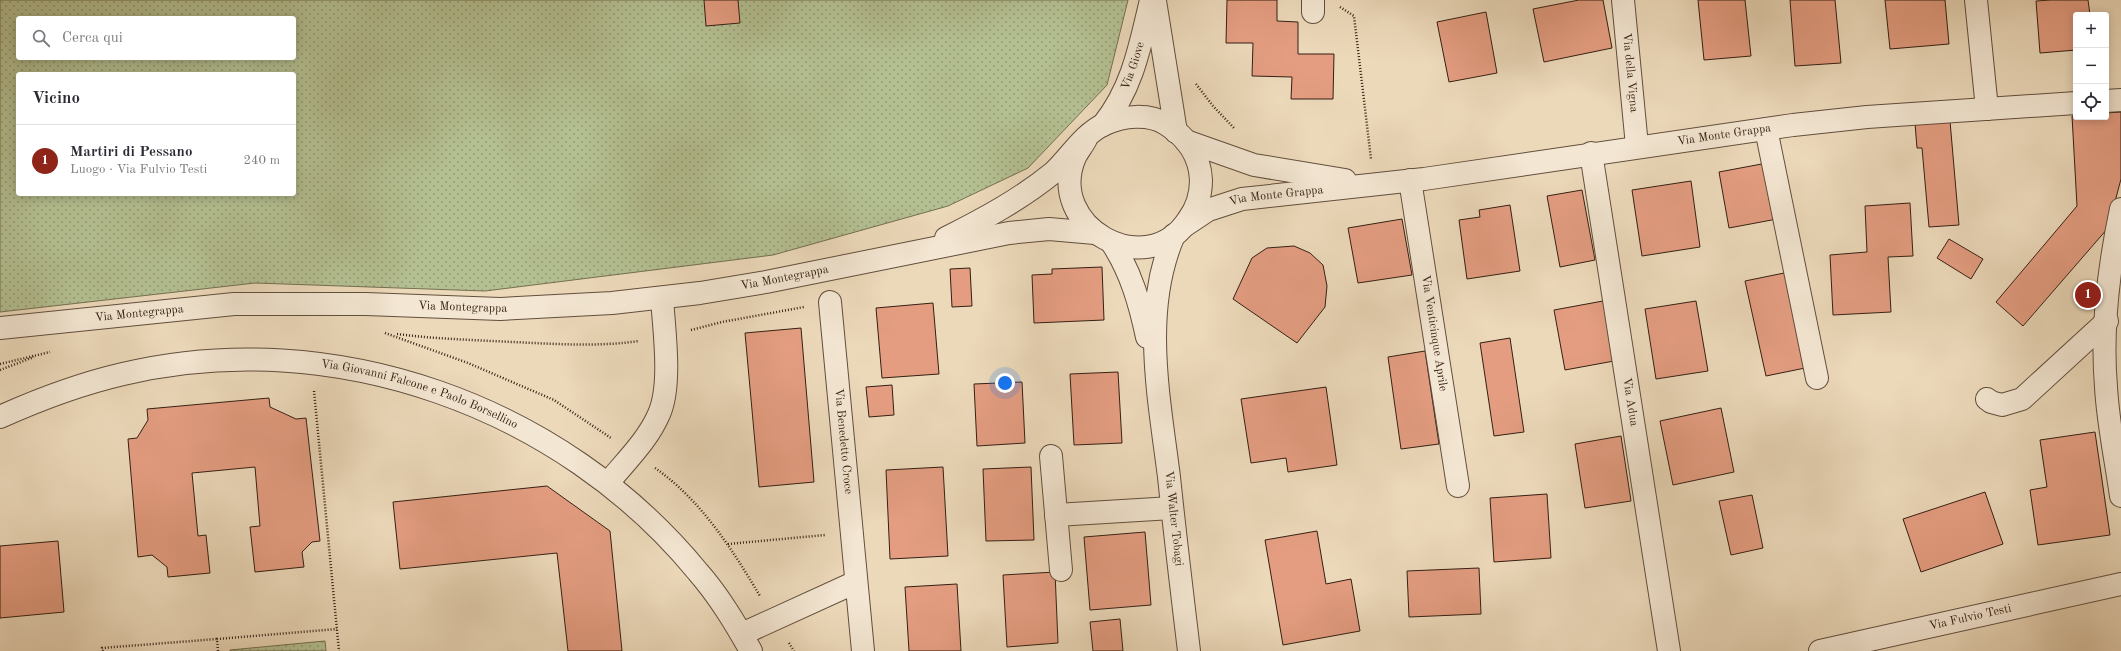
<!DOCTYPE html>
<html lang="it">
<meta charset="utf-8">
<style>
body{margin:0;font-family:"Old Standard TT",serif;background:#f2f2f3;color:#2b2b33}
.controls{position:absolute;right:12px;top:12px;display:grid;overflow:hidden;border-radius:4px;box-shadow:0 2px 10px #0003}
.controls button{width:36px;height:36px;display:grid;place-items:center;padding:0;border:0;border-bottom:1px solid #e1e1e2;background:#fff;color:#2b2b33;font:20px sans-serif}
.you{position:absolute;left:1005px;top:383px;width:14px;height:14px;margin:-10px;border:3px solid #fff;border-radius:50%;background:#1a73e8;box-shadow:0 0 0 6px #1a73e833}
.badge{display:grid;place-items:center;width:26px;height:26px;border-radius:50%;background:#8f2418;color:#fff;font-size:13px;font-weight:700}
.pin{position:absolute;translate:-50% -50%;border:2px solid #fff;box-shadow:0 1px 4px #0006}
.list{margin:0;padding:0;list-style:none}
h2{display:flex;justify-content:space-between;align-items:center;height:52px;margin:0;padding:0 16px;font-size:17px}
h2 small{font-size:13px;font-weight:400;color:#7c7c81}
.list li{display:grid;grid-template-columns:26px 1fr auto;gap:12px;align-items:center;box-sizing:border-box;height:72px;padding:0 16px;border-top:1px solid #e1e1e2}
.list b{display:block;font-size:15px;white-space:nowrap}
.list p{margin:0;font-size:13px;white-space:nowrap;color:#7c7c81}
.list em{font-size:13px;font-style:normal;color:#7c7c81}
.icon{flex:none;width:22px;height:22px;fill:none;stroke:currentColor;stroke-width:2;stroke-linecap:round;stroke-linejoin:round}
.map{position:relative;flex:none;width:2121px;height:651px;overflow:hidden}
.search{position:absolute;background:#fff;box-shadow:0 2px 10px #0003;left:16px;top:16px;width:280px;height:44px;display:flex;align-items:center;gap:10px;box-sizing:border-box;padding:0 14px;border-radius:4px;color:#7c7c81;font-size:15px}
.panel{position:absolute;background:#fff;box-shadow:0 2px 10px #0003;left:16px;top:72px;width:280px;height:124px;border-radius:4px}
.map>svg:first-child{display:block}
</style>
<div class="map">
<svg width="2121" height="651" viewBox="0 0 2121 651">
<defs>
<pattern id="grass-dots" width="8" height="8" patternUnits="userSpaceOnUse"><rect width="8" height="8" fill="#b4c092"/><path d="M2 2h.1M6 6h.1" fill="none" stroke="#939b76" stroke-width="1.8" stroke-linecap="round"/></pattern>
</defs>
<rect width="100%" height="100%" fill="#ecd9ba"/>
<filter id="stains"><feTurbulence type="fractalNoise" baseFrequency=".005" numOctaves="4"/><feColorMatrix values="0 0 0 0 .2 0 0 0 0 .09 0 0 0 0 .02 0 0 0 .5 -.17"/></filter>
<radialGradient id="worn" r=".72"><stop offset=".6" stop-color="#630" stop-opacity="0"/><stop offset="1" stop-color="#630" stop-opacity=".3"/></radialGradient>
<path fill="url(#grass-dots)" stroke="#747052" fill-rule="evenodd" d="M0 0H1128L1107 85 1028 168 948 206 773 255 485 291 255 283 0 312ZM18 18H294V58H18ZM18 74H294V194H18Z
M325 641 326 651H230V650Z"/>
<path fill="#e49d81" stroke="#341f13" d="M704 0H738L740 23 706 26Z
M1227 0H1277V21L1298 22V54H1334L1333 99H1291L1292 77 1252 76 1253 43H1226Z
M1579 0H1603L1612 48 1544 62 1533 9Z
M1698 0H1745L1751 56 1704 60Z
M1790 0H1835L1841 63 1795 66Z
M1885 0H1945L1949 44 1890 49Z
M2051 0H2088L2090 15H2076V50L2040 53 2036 1Z
M1486 12 1497 73 1449 82 1437 22Z
M2121 112V179L2108 228 2023 326 1996 302 2077 206 2072 116 2106 117V113Z
M1950 121 1959 225 1929 227 1922 148H1917L1915 123Z
M1767 163 1777 219 1729 228 1719 172Z
M1691 181 1700 247 1642 256 1632 190Z
M1582 190 1595 260 1560 267 1547 196Z
M1910 203 1913 256 1888 257 1891 312 1833 315 1830 255 1867 252 1865 206Z
M1510 205 1520 271 1467 279 1459 220 1480 217 1479 210Z
M1402 219 1412 275 1358 283 1348 228Z
M1949 239 1983 259 1971 279 1937 258Z
M1294 246 1310 253 1323 265 1327 286 1325 307 1297 343 1233 299 1252 258 1267 248Z
M1102 267 1104 320 1034 323 1032 275 1052 274V269Z
M970 268 972 306 952 307 950 269Z
M1789 272 1810 367 1766 376 1745 281Z
M1603 301 1614 361 1565 370 1554 310Z
M1696 301 1708 371 1656 379 1645 309Z
M933 303 939 374 882 378 876 308Z
M801 328 814 482 759 487 745 333Z
M1510 338 1524 432 1494 436 1480 343Z
M1425 351 1439 444 1401 449 1388 357Z
M1118 372 1122 443 1074 445 1070 374Z
M1022 382 1025 443 977 446 974 384Z
M892 385 894 415 869 417 866 387Z
M1326 387 1337 465 1288 472 1286 458 1251 463 1241 399Z
M269 398 270 407 296 419 306 418 320 541 312 542 302 552 304 567 255 572 250 527 260 526 255 467 192 473 198 536 206 535 210 573 168 577 167 567 152 555 138 557 128 439 137 438 148 420 147 409Z
M1721 408 1734 472 1673 485 1660 421Z
M2095 432 2110 535 2038 545 2030 490 2047 487 2040 440Z
M1621 436 1631 501 1585 508 1575 444Z
M943 467 948 556 890 559 886 470Z
M1031 467 1034 540 986 541 983 469Z
M547 486 610 531 622 651H568L557 553 400 569 393 502Z
M1985 492 2003 544 1921 572 1903 519Z
M1547 494 1551 558 1494 562 1490 498Z
M1752 495 1763 548 1731 555 1719 501Z
M1317 531 1326 584 1351 579 1360 631 1283 645 1265 540Z
M1145 532 1151 605 1090 610 1084 537Z
M58 541 64 612 0 618V546Z
M1479 568 1481 614 1409 617 1407 571Z
M1055 572 1058 643 1007 647 1003 575Z
M957 584 961 651H909L905 587Z
M1120 619 1123 651H1093L1090 622Z"/>
<g fill="none" stroke-linecap="round" stroke-linejoin="round">
<g stroke="#624e3d" stroke-width="24">
<g id="minor">
<path id="s1" d="M1623 0 1637 146"/>
<path d="M1976 0 1987 109"/>
<path d="M1155 1 1176 132"/>
<path d="M1313 12V0"/>
<path d="M2106 101 2121 100"/>
<path id="s2" d="M1103 125C1133 87 1140 46 1151 0"/>
<path d="M1766 129 1817 378"/>
<path d="M1186 141 1254 165 1345 180"/>
<path id="s3" d="M1591 153 1669 651"/>
<path id="s4" d="M1410 180 1458 486"/>
<path d="M2121 209C2109 266 2101 329 2106 387 2108 424 2116 460 2121 496"/>
<path id="s5" d="M1184 226 1208 210 1242 199 1424 179 1793 125 1867 117 2076 103"/>
<path id="s6" d="M1174 235C1141 311 1159 397 1169 477 1175 535 1182 593 1189 651"/>
<path d="M946 238C984 219 1021 199 1054 172 1070 157 1084 133 1105 124 1123 116 1148 113 1166 124 1187 137 1200 156 1201 180 1201 195 1197 208 1188 220 1147 283 1045 227 1075 157 1078 151 1083 145 1086 139"/>
<path d="M1112 243C1131 272 1140 304 1147 337"/>
<path id="s7" d="M830 302 863 651"/>
<path id="s8" d="M0 328 234 304H366L500 309 612 303 700 293 766 282 1009 233 1049 229 1095 233"/>
<path d="M1987 399 1991 402 2002 405 2022 399 2107 321"/>
<path id="s9" d="M0 417C40 399 80 384 123 374 333 324 562 406 698 572 719 596 735 623 751 651"/>
<path d="M1051 456 1061 570"/>
<path d="M608 483C625 462 648 440 659 414 672 385 664 330 662 298"/>
<path d="M1056 515 1172 508"/>
<path d="M742 634 856 582"/>
<path id="s10" d="M1820 651 2121 584"/>
</g>
</g>
<path stroke="#341f13" stroke-width="2.5" stroke-dasharray="1 2" stroke-linecap="butt" d="M1340 7 1354 16 1371 159
M1196 84 1213 106 1234 128
M691 330 722 322 804 307
M385 333 468 363 554 400 611 438
M397 334C436 339 474 340 513 342 555 344 598 347 639 341
M0 364 50 352
M0 370 34 357
M314 391 339 651
M655 468C701 500 732 549 760 596
M728 544 825 535
M789 643 794 651
M103 651 102 648 217 639
M218 651 217 639 337 629"/>
<use href="#minor" stroke="#f3e6d2" stroke-width="22"/>
</g>
<g text-anchor="middle" dominant-baseline="central" stroke-width="3" stroke-linejoin="round" paint-order="stroke">
<g font-size="12" fill="#341f13" stroke="#f3e6d2">
<text stroke="none"><textPath href="#s2" startOffset="67">Via Giove</textPath></text>
<text stroke="none"><textPath href="#s1" startOffset="73">Via della Vigna</textPath></text>
<text stroke="none"><textPath href="#s5" startOffset="551">Via Monte Grappa</textPath></text>
<text stroke="none"><textPath href="#s5" startOffset="99">Via Monte Grappa</textPath></text>
<text stroke="none"><textPath href="#s8" startOffset="788">Via Montegrappa</textPath></text>
<text stroke="none"><textPath href="#s8" startOffset="464">Via Montegrappa</textPath></text>
<text stroke="none"><textPath href="#s8" startOffset="140">Via Montegrappa</textPath></text>
<text stroke="none"><textPath href="#s4" startOffset="155">Via Venticinque Aprile</textPath></text>
<text stroke="none"><textPath href="#s9" startOffset="433">Via Giovanni Falcone e Paolo Borsellino</textPath></text>
<text stroke="none"><textPath href="#s3" startOffset="252">Via Adua</textPath></text>
<text stroke="none"><textPath href="#s7" startOffset="140">Via Benedetto Croce</textPath></text>
<text stroke="none"><textPath href="#s6" startOffset="287">Via Walter Tobagi</textPath></text>
<text stroke="none"><textPath href="#s10" startOffset="154">Via Fulvio Testi</textPath></text>
</g>
</g>
<rect width="100%" height="100%" filter="url(#stains)"/>
<rect width="100%" height="100%" fill="url(#worn)"/>
</svg>
<div class="controls">
<button>+</button>
<button>−</button>
<button><svg class="icon" aria-label="locate" viewBox="0 0 24 24"><circle cx="12" cy="12" r="6"/><path d="M12 2v4M12 18v4M2 12h4M18 12h4"/></svg></button>
</div>
<div class="you"></div>
<div class="pin badge" style="left:2088px;top:295px">1</div>
<div class="search"><svg class="icon" aria-label="search" viewBox="0 0 24 24"><circle cx="10" cy="10" r="6"/><path d="M15 15l6 6"/></svg>Cerca qui</div>
<section class="panel">
<h2>Vicino<small></small></h2>
<ul class="list">
<li><span class="badge">1</span><div><b>Martiri di Pessano</b><p>Luogo · Via Fulvio Testi</p></div><em>240 m</em></li>
</ul>
</section>
</div>
